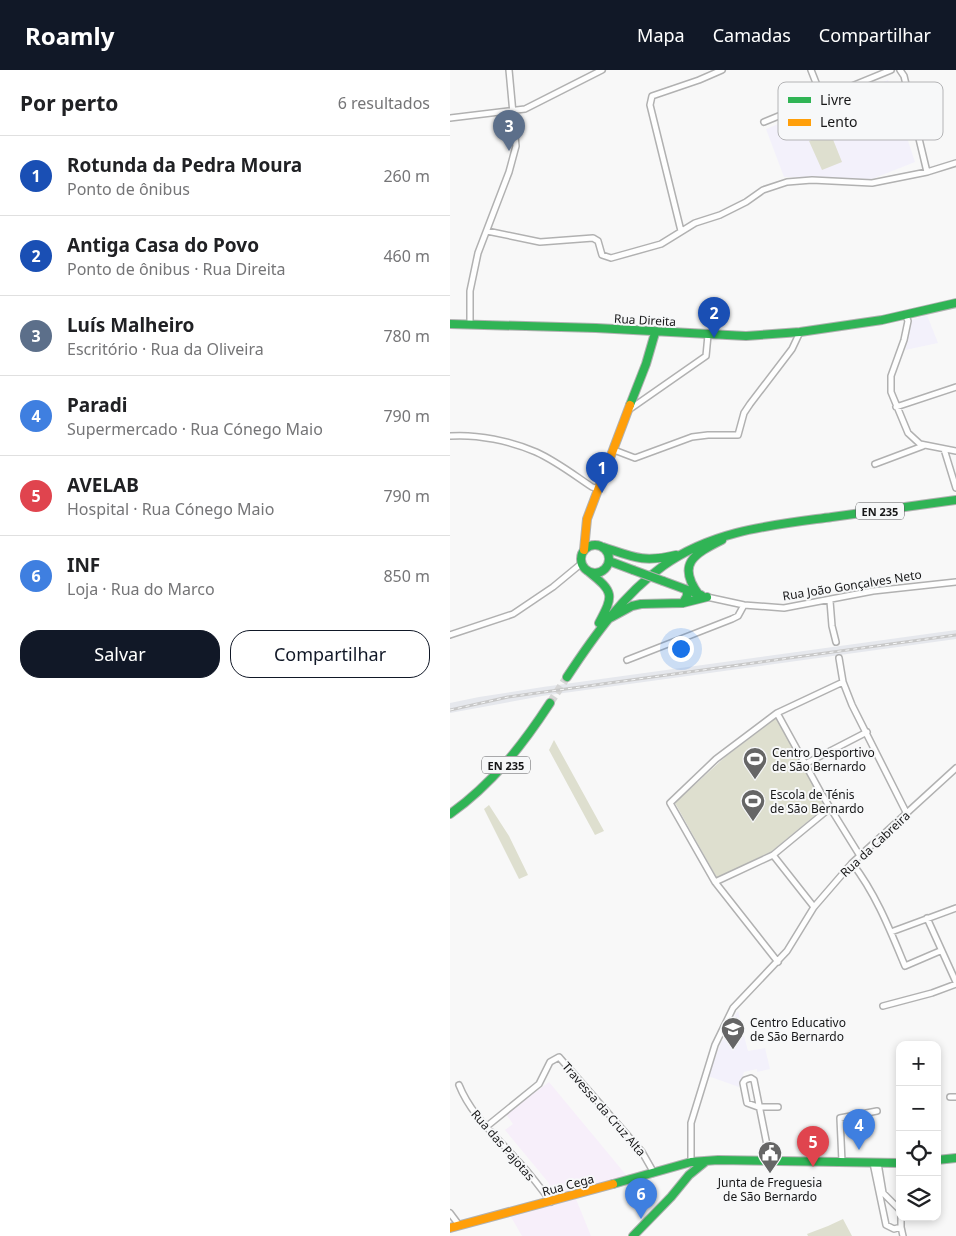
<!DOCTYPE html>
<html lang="pt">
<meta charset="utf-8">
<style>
body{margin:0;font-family:"Noto Sans",sans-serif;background:#f2f2f2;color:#202124}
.controls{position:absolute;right:15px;bottom:15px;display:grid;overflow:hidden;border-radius:10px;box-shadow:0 2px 8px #0003}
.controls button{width:45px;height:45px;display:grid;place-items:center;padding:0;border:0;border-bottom:1px solid #e0e0e0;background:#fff;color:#202124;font:25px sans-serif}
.you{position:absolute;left:230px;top:578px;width:18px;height:18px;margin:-12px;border:4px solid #fff;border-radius:50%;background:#1a73e8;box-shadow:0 0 0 8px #1a73e833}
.badge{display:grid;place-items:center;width:32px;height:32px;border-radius:50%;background:#111827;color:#fff;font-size:16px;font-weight:700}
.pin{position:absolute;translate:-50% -41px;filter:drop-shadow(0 1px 2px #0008)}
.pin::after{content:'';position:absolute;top:26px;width:18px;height:15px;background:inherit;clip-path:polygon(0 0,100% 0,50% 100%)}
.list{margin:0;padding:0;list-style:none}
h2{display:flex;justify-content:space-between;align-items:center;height:65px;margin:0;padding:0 20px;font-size:21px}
h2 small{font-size:16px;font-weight:400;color:#757577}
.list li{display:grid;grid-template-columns:32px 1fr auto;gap:15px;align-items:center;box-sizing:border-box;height:80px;padding:0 20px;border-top:1px solid #e0e0e0}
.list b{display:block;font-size:19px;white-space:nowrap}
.list p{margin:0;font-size:16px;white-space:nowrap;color:#757577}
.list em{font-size:16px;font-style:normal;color:#757577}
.actions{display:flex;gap:10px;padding:15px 20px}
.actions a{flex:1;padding:11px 0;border:1px solid #111827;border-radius:20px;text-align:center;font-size:18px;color:#111827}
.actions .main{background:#111827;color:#fff}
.icon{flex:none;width:28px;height:28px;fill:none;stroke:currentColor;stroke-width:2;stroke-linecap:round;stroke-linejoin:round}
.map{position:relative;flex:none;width:506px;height:1166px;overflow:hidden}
header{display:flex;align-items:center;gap:30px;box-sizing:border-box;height:70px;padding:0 25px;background:#111827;color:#fff}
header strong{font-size:24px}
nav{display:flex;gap:28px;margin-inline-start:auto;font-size:18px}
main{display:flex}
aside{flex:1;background:#fff}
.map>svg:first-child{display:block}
</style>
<header>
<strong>Roamly</strong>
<nav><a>Mapa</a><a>Camadas</a><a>Compartilhar</a></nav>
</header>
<main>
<aside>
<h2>Por perto<small>6 resultados</small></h2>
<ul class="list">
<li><span class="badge" style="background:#1a4fb4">1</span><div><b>Rotunda da Pedra Moura</b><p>Ponto de ônibus</p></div><em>260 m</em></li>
<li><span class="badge" style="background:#1a4fb4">2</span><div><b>Antiga Casa do Povo</b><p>Ponto de ônibus · Rua Direita</p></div><em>460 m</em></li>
<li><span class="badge" style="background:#5c6f8a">3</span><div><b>Luís Malheiro</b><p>Escritório · Rua da Oliveira</p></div><em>780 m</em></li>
<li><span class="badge" style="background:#3f7fe0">4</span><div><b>Paradi</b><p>Supermercado · Rua Cónego Maio</p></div><em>790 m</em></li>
<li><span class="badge" style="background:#e0444e">5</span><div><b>AVELAB</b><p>Hospital · Rua Cónego Maio</p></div><em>790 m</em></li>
<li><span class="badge" style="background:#3f7fe0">6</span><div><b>INF</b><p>Loja · Rua do Marco</p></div><em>850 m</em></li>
</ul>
<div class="actions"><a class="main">Salvar</a><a>Compartilhar</a></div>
</aside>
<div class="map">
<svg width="506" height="1166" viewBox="0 0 506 1166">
<rect width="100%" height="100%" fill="#f8f8f8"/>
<path fill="#e6e8ed" d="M506 560V569L92 626 0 643V633L29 627 93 617Z"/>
<path fill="#f7effa" d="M99 1012 177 1106 105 1126 98 1112 55 1060 63 1054 56 1044Z
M126 1129 141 1166H72L61 1147Z"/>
<path fill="#f3f1fb" d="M438 10 465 92 422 109 334 107 316 59Z
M477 245 488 273 455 280 461 250Z
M288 941 298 981 315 978 320 999 307 1002V999L294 1002 289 1017 258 1006 272 970H274L277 963 276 962 279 954Z"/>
<path fill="#dedfcf" d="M380 62 392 92 372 100 359 71Z
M326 648 375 737 322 781 267 808 225 733 275 687Z
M104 670 154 761 145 765 99 680Z
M39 735 59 766 78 805 69 809 34 739Z
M393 1149 402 1166H358L357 1164 378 1156Z"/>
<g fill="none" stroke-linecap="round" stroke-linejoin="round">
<path stroke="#d6d6d6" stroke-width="8" stroke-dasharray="8 4" stroke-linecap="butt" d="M100 633 117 607"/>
<g stroke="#b1b1b1" stroke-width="8">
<path id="street" d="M361 0 372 28
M450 0 454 6 477 102
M0 48 75 39 152 0
M314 52 441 0
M37 161 90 172 143 168 148 171 152 185 161 188 211 174 245 153 270 145 296 132 313 120 337 112 362 110 422 113 477 102 506 93
M231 161 200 35 202 26 249 10 272 0
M456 246 458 251 454 270 441 306V322L458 363 470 374 506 381
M20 255V221L28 183 59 102 66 76 59 0
M446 337 506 317
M180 339 256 286 258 265
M0 366C28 364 60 371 86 382 106 391 124 405 142 417L149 419
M494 379 506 418
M164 380 185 388 242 367 258 365H288L294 343 300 334 342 279 350 262
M425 394 473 376
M257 527 294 535 334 538 423 521 506 512
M380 531 382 556 386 572
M0 565 63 544 103 517 132 493
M389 588 393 612 402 635 457 744
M177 590 282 549 288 546 294 535
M327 643 371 723 410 786
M355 694 417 662
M323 785 364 837
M402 793C426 824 440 860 455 896L490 881
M265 812 323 785 380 738
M477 848 506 912
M441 862 506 838
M328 892 265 812 220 733 266 689 327 643 393 612
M433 936 482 923 506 914
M9 1015C21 1045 45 1065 66 1089 79 1102 90 1117 101 1132
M500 1027H506
M36 1057 89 1014 100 992 109 987 192 1082 204 1103
M320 1090 304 1010 301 1008 295 1010 293 1013 297 1033 308 1037H328
M241 1092V1053L265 975 283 938 337 881 364 837 402 793 506 698
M392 1092 390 1048 427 1041
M423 1093 436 1155 444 1159 451 1157
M428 1093 433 1123 450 1140
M0 1143 9 1155
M451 1147V1157L453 1166"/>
</g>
<g stroke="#b1b1b1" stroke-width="10">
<path id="fast" d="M0 254 146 258 296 266 350 262 432 250 506 233
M180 335 196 294 205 263
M131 489a14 14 0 1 1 28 0a14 14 0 1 1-28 0Z
M153 477C183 487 193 493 226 485
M159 491 183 500
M139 502C164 522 164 525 149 553
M213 511 251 525
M249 525C226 494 244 484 272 470
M233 533 237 526V520
M160 548 182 536 191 534 233 533 257 527
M117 607C144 566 173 525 213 496 263 460 323 455 382 447 423 441 465 436 506 430
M0 744C42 714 72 676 100 633
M487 1090 506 1088
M163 1114 241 1092 268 1090 450 1093
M183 1166 221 1127 239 1105 255 1092"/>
</g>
<g stroke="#b1b1b1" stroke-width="10">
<path id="slow" d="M134 480 137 449 180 335
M0 1158 163 1114"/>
</g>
<use href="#street" stroke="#fefefe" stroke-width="5"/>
<use href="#fast" stroke="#30b455" stroke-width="8"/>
<use href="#slow" stroke="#ff9f0a" stroke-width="8"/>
<g stroke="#c8c8c8" stroke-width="3">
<path id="rail" d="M0 640 58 627 506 565"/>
</g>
<use href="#rail" stroke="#f7f8f9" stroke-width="1" stroke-dasharray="4" stroke-linecap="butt"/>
<g stroke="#b1b1b1" stroke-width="10" stroke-linecap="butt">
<path id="fast-bridge" d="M183 500 213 511"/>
</g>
<use href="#fast-bridge" stroke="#30b455" stroke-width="8"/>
</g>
<defs>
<g id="stadium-pin" transform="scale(1.25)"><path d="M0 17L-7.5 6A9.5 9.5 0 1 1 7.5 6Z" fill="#666" stroke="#f7f8f9"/><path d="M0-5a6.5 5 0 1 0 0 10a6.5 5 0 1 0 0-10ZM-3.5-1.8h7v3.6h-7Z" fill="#fff"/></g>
<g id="school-pin" transform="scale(1.25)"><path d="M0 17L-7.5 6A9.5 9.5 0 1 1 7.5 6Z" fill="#666" stroke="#f7f8f9"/><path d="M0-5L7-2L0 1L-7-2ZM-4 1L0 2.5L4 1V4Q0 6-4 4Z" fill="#fff"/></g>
<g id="civic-pin" transform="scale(1.25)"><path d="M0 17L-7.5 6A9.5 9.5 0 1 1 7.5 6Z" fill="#666" stroke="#f7f8f9"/><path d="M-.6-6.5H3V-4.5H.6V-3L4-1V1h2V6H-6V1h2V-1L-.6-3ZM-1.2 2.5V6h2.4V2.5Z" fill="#fff"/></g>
</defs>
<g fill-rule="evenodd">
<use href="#stadium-pin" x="305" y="689"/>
<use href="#stadium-pin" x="303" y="731"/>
<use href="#school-pin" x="283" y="959"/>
<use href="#civic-pin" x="320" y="1083"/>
</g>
<g text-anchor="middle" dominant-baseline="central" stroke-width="4" stroke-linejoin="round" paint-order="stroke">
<g fill="#f7f8f9" stroke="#5a5a5c" stroke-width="1">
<rect x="406" y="432.5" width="48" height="17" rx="4"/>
<rect x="32" y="686.5" width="48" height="17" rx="4"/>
</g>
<g font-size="11" font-weight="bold" fill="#171718">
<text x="430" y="441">EN 235</text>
<text x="56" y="695">EN 235</text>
</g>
<g font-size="12" fill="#171718" stroke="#f7f8f9">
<text transform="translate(195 250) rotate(3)">Rua Direita</text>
<text transform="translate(402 515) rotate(-9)">Rua João Gonçalves Neto</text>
<text transform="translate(425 774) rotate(-43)">Rua da Cabreira</text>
<text transform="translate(154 1039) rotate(49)">Travessa da Cruz Alta</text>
<text transform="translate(53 1075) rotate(49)">Rua das Pajotas</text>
<text transform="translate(118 1115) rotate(-15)">Rua Cega</text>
</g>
<g font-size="12" fill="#171718" stroke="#f7f8f9" text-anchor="start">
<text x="322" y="682">Centro Desportivo<tspan x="322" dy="14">de São Bernardo</tspan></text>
<text x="320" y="724">Escola de Ténis<tspan x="320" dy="14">de São Bernardo</tspan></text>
<text x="300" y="952">Centro Educativo<tspan x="300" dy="14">de São Bernardo</tspan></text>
<text x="320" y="1112" text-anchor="middle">Junta de Freguesia<tspan x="320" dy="14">de São Bernardo</tspan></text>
</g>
</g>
<rect x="328" y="12" width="165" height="58" rx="8" fill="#f7f8f9" stroke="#b4b4b6" stroke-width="1"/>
<rect x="338" y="27" width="23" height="6" fill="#30b455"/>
<rect x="338" y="49" width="23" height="7" fill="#ff9f0a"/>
<g font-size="14" fill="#171718">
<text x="370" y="35">Livre</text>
<text x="370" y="57">Lento</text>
</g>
</svg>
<div class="controls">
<button>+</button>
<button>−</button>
<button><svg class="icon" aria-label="locate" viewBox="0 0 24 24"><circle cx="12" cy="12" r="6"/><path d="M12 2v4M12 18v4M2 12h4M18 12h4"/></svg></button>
<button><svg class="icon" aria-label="layers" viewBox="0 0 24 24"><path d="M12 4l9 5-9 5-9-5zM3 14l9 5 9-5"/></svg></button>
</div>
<div class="you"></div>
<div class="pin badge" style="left:152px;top:423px;background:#1a4fb4">1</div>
<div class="pin badge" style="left:264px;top:268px;background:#1a4fb4">2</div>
<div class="pin badge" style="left:59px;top:81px;background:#5c6f8a">3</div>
<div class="pin badge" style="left:409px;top:1080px;background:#3f7fe0">4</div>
<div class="pin badge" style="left:363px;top:1097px;background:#e0444e">5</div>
<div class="pin badge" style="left:191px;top:1149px;background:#3f7fe0">6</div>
</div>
</main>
